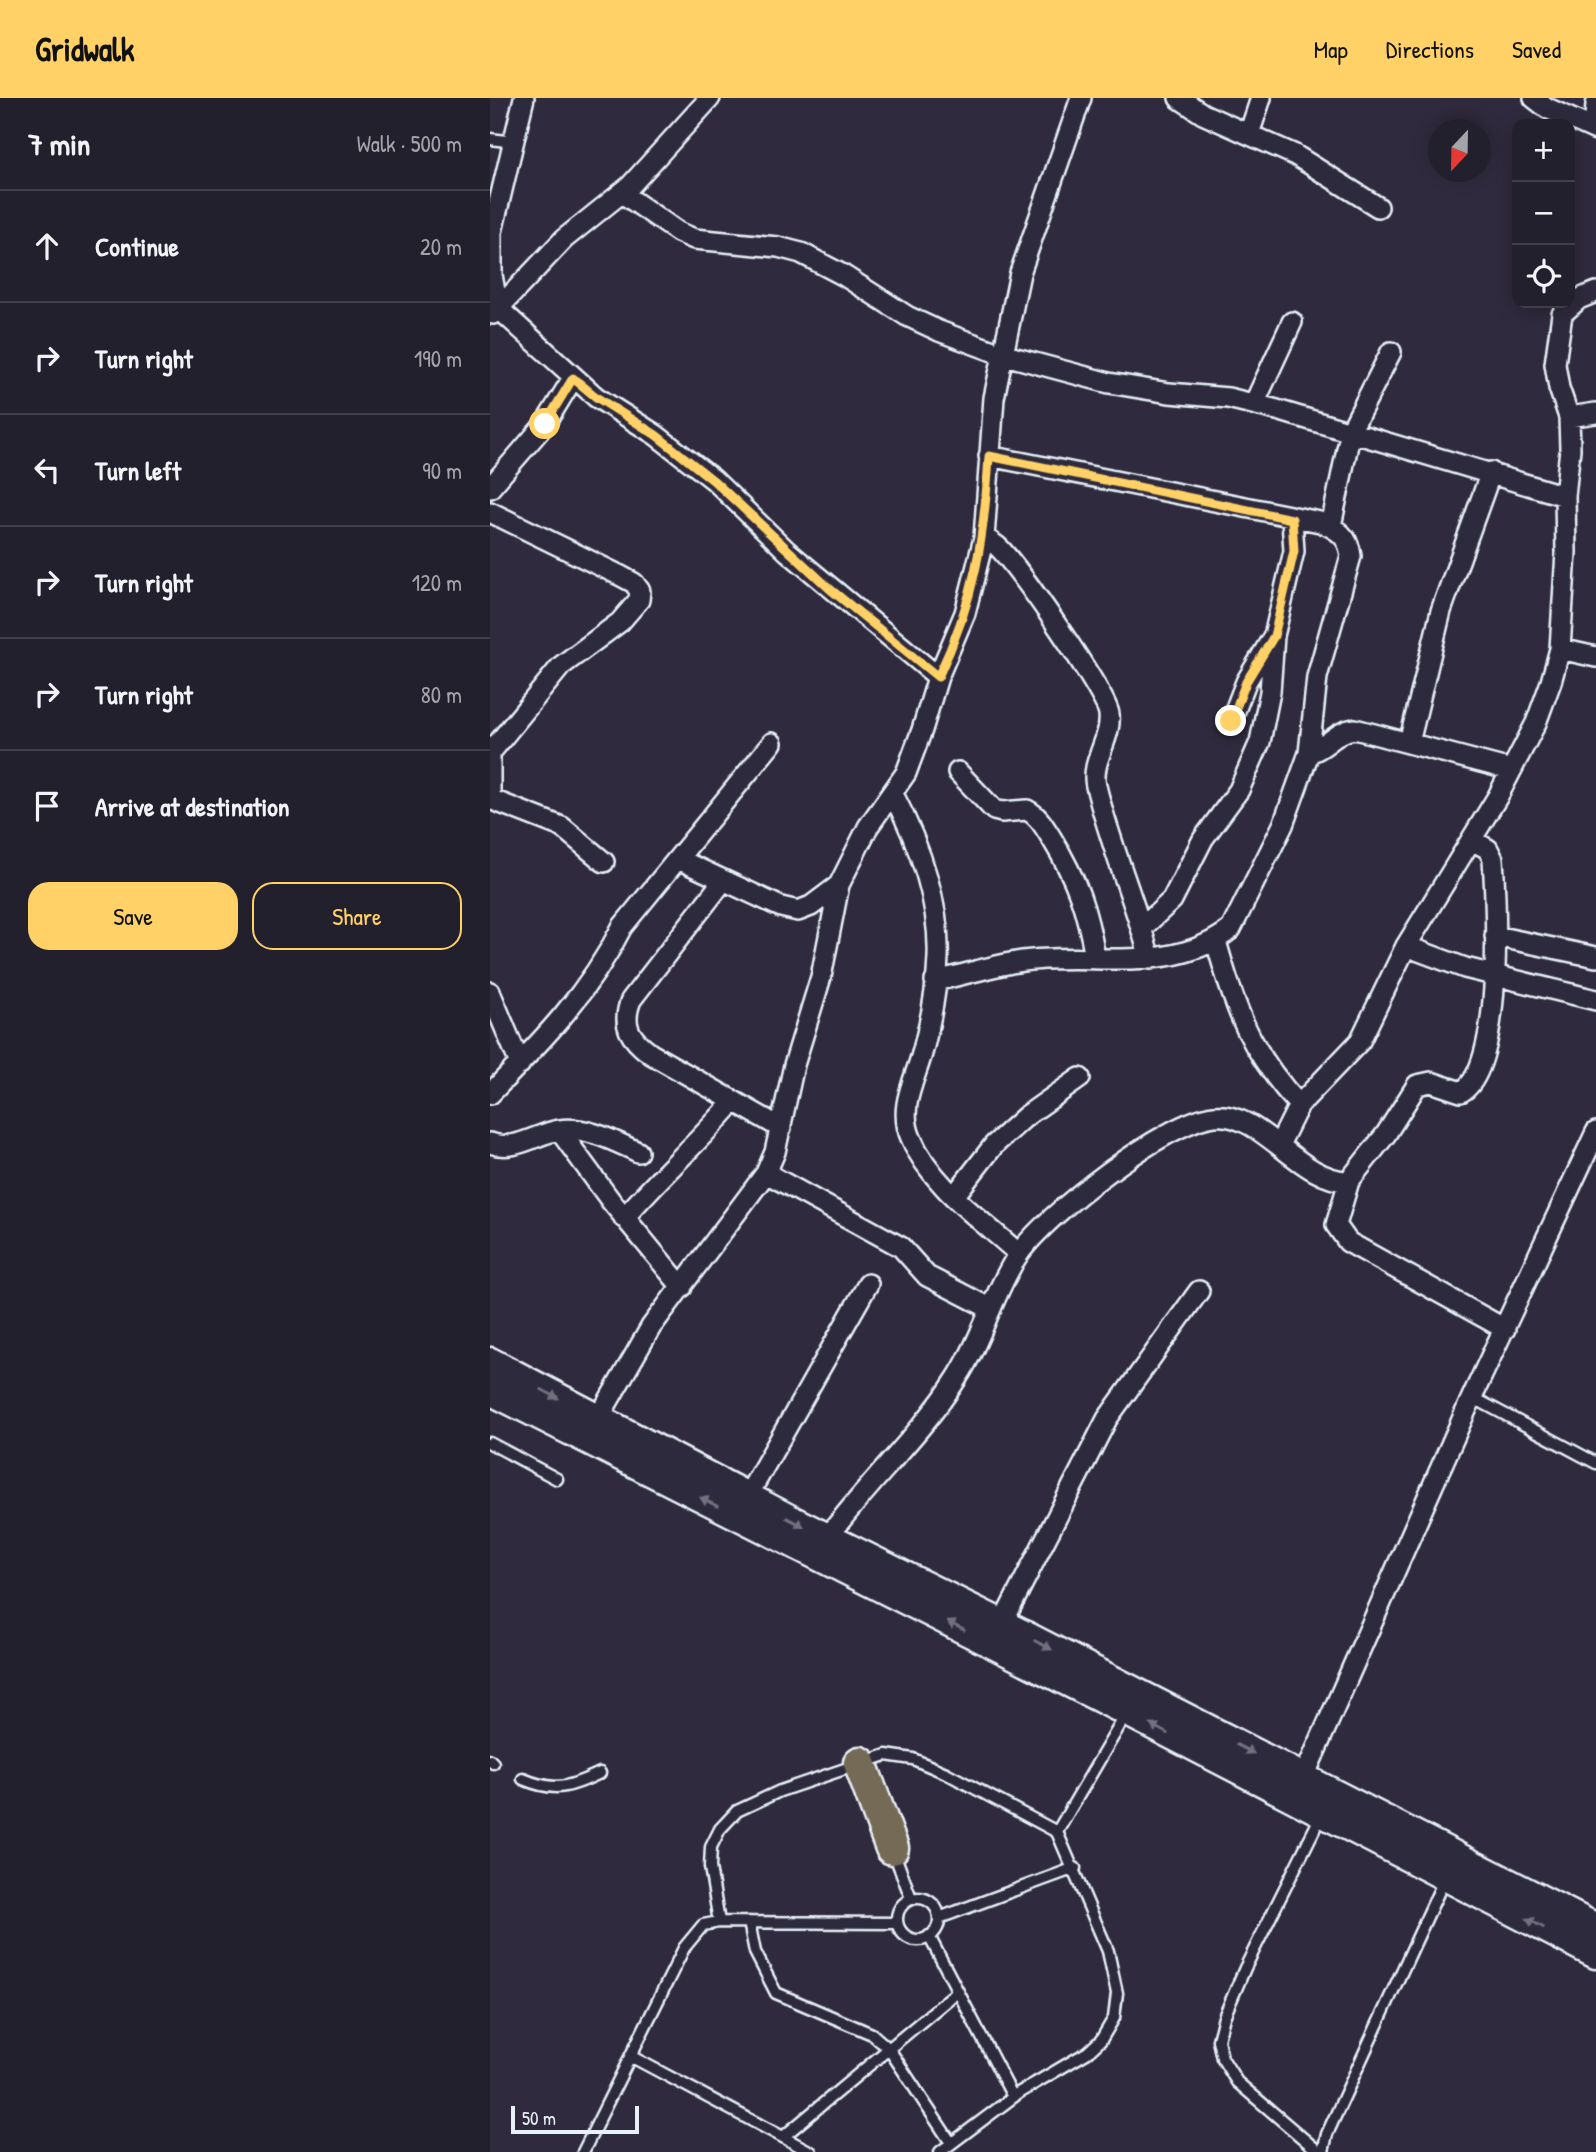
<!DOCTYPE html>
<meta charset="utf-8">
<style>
body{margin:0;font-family:"Patrick Hand",sans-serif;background:#2f2d3a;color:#f1f3f6}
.controls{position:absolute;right:21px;top:21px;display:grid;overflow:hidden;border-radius:14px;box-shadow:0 4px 18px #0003}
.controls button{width:63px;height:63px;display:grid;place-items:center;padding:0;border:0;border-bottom:2px solid #403e4a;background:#23202e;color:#f1f3f6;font:35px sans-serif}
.compass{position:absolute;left:938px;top:21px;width:63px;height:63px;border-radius:50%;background:#23202e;box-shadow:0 4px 18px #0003;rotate:202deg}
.scale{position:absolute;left:21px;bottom:18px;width:128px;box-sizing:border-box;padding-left:7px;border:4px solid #e8f1f8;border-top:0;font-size:19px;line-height:24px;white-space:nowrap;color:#e8f1f8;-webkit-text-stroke:5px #2f2a3d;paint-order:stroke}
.stop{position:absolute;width:21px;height:21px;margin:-16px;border:5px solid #ffd166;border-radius:50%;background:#fff}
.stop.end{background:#ffd166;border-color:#fff;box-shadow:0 2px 7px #0008}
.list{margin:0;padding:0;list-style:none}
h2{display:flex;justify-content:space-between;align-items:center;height:91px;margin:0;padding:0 28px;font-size:30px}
h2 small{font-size:23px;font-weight:400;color:#a3a3aa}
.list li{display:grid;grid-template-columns:46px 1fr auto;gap:21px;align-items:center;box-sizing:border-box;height:112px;padding:0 28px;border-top:2px solid #403e4a}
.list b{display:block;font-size:26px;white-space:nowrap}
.list em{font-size:23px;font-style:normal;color:#a3a3aa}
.actions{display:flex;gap:14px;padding:21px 28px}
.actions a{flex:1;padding:16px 0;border:2px solid #ffd166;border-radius:21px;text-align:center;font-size:24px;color:#ffd166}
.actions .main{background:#ffd166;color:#111}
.icon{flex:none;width:38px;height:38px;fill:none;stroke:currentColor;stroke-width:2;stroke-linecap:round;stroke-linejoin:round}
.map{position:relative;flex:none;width:1106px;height:2054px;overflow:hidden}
header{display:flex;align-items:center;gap:42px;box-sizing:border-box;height:98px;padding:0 35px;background:#ffd166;color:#111}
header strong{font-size:33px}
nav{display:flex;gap:38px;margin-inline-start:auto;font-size:24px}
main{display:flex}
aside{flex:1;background:#23202e}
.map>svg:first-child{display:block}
</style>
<header>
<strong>Gridwalk</strong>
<nav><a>Map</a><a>Directions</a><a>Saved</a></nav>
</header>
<main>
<aside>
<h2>7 min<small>Walk · 500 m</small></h2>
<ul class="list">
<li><svg class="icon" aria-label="ahead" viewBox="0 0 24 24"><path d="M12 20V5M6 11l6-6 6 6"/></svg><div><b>Continue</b></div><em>20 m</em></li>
<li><svg class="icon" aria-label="right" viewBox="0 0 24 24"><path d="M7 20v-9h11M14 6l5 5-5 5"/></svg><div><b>Turn right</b></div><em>190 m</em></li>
<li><svg class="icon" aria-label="left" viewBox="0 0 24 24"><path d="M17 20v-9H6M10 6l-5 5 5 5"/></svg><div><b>Turn left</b></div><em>90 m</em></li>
<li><svg class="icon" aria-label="right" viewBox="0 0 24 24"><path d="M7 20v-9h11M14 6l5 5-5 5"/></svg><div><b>Turn right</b></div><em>120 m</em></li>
<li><svg class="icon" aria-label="right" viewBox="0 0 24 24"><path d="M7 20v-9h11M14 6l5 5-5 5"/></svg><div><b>Turn right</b></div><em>80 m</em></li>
<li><svg class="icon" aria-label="arrive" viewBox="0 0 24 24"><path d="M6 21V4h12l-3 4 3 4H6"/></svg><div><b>Arrive at destination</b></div></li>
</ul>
<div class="actions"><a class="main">Save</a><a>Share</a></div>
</aside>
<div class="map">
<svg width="1106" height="2054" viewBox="0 0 1106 2054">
<rect width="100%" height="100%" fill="#2f2a3d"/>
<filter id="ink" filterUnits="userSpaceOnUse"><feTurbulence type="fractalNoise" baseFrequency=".0143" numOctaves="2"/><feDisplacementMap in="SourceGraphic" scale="14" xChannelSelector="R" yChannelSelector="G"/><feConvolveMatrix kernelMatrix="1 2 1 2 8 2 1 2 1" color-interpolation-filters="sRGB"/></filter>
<g filter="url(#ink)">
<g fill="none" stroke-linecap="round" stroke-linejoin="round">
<g stroke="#e8f1f8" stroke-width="15">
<path id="lane" d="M0 41 25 44
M982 1299 1106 1365
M0 1345 67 1381
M0 1662 3 1665
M33 1681C66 1695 80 1689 110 1675
M567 1734 637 1615
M404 1755 421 1800
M407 1821a21 21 0 1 1 42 0a21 21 0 1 1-42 0Z
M449 1820 585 1770
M229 1824 220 1769 221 1749 230 1731 247 1713 290 1693 396 1657 423 1661 456 1675 567 1734 618 1853 627 1895 624 1920 611 1942 598 1954 530 1994 450 2054
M259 1824 265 1854 286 1895 382 1936 399 1951 461 2045
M439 1838 523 1999
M142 1959 321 2054
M293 2039 468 1893
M93 2054 194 1850 213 1827 229 1824 407 1825
M829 2054 747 1984 732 1960 728 1942 734 1919 755 1870 831 1718
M833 2054 837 2036 954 1782"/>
</g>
<g stroke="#e8f1f8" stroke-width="24">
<path id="street" d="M34 0 2 134V177L8 210 106 299 166 337 224 382 297 453 448 579
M689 0 713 16 805 57 888 109
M1044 0 1057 10 1106 32
M1104 31 1106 7
M759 36 771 0
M132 95 188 134 204 141 288 149 311 155 353 177 417 218 449 233 511 256 619 285 679 295 738 300 787 312 1075 398
M3 216 74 141 140 88 220 0
M764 306 802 224
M1079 319 1106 315
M0 390 55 326 83 280
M0 414 131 478 144 485 150 493 149 502 130 524 71 568 1 654
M841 428 861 332 901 254
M494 440C498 442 503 445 507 448 525 463 617 597 619 616 622 641 600 663 606 688 620 747 645 802 660 861
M1070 551 1106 559
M741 623 756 584 783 539
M919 645 951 513 1001 374
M0 651V694
M819 655C837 650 845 633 865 631L1021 672
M468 674 504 712 512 714 537 712C549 718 555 730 562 741 587 782 597 812 605 859
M403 696C429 746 450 802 448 859 447 887 441 921 434 948 427 979 407 1008 421 1040 441 1088 492 1122 529 1156
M0 701 72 729 114 764
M188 761 291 809 308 813 321 808 349 787 378 729 416 675 432 632 448 579 475 515 494 440 504 300 530 175 591 0
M233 783 141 902C131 927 140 941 161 956L291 1030
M652 830 682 802 713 741 749 692 770 644 780 594 784 538 804 453 802 421
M1005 838 1106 859
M726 843C745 912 760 953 809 1007
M916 848 975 870 1106 902
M445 883C474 877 504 867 533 863 603 853 682 878 741 831L793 727 819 655 827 579 861 458C859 438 847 431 830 424L499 358
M0 894 30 966
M0 996C51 944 99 895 132 829L282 645
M69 1032 121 1103 192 1189
M0 1045C25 1054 45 1036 69 1032 96 1028 124 1043 148 1054
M789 1047 809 1007 870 943 916 848 1008 698 1046 625 1061 584 1070 551 1076 454 1075 398 1080 351 1079 319 1069 290 1065 266 1072 216 1089 201 1106 194
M276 1075 411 1149 437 1178 501 1211
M859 1083 846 1127 858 1144 1015 1231
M465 1097 504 1047 536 1018 590 980
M134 1120C169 1079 209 1044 244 1003
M108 1321 161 1229 276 1075 285 1054 304 967 331 879 349 787
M257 1399 378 1186
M337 1440C377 1386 432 1335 467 1280 492 1242 503 1195 528 1157 556 1116 675 1024 724 1018 770 1012 810 1084 859 1083L896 1036 927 987 941 984 971 994C1014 971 1006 806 1003 761L998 751 982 742
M512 1526 617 1321 709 1193
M809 1690 982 1299 1106 1034"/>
</g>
<g stroke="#e8f1f8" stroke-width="33">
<path id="secondary" d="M0 1264 303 1423 530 1535 1106 1830
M0 1292 638 1614 1106 1856"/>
</g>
<g stroke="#e8f1f8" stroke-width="37">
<path id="primary" d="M370 1665 402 1750"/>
</g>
<use href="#lane" stroke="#2f2a3d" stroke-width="10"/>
<use href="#street" stroke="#2f2a3d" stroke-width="19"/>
<use href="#secondary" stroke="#2f2a3d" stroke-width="28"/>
<use href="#primary" stroke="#756a55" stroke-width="32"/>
</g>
<defs><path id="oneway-solid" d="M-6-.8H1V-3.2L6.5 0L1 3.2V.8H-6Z" transform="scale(1.75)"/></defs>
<g fill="#70707e">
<use href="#oneway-solid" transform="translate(60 1296) rotate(28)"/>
<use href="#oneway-solid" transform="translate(219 1404) rotate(-153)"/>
<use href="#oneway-solid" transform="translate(305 1424) rotate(27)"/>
<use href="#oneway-solid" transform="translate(466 1528) rotate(-153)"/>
<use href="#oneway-solid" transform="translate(553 1547) rotate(27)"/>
<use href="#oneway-solid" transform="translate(669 1631) rotate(-152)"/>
<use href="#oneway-solid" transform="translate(755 1651) rotate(27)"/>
<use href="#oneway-solid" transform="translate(1045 1825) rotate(-152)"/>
</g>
</g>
<g fill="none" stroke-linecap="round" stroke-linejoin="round" filter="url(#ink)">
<path stroke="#ffd166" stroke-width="9" d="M55 326 83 280 106 299 166 337 224 383 340 491 448 579C485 502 494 442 499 358L802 421 804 453 784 538 756 584 741 623"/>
</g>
</svg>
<div class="controls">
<button>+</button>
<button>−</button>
<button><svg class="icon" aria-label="locate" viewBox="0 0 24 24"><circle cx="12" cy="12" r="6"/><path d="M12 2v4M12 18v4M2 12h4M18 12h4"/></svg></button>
</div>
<svg class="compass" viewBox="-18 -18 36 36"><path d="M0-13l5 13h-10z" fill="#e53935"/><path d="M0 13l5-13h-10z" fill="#a3a3aa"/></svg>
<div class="scale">50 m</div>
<div class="stop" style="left:55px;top:326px"></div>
<div class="stop end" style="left:741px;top:623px"></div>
</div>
</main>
